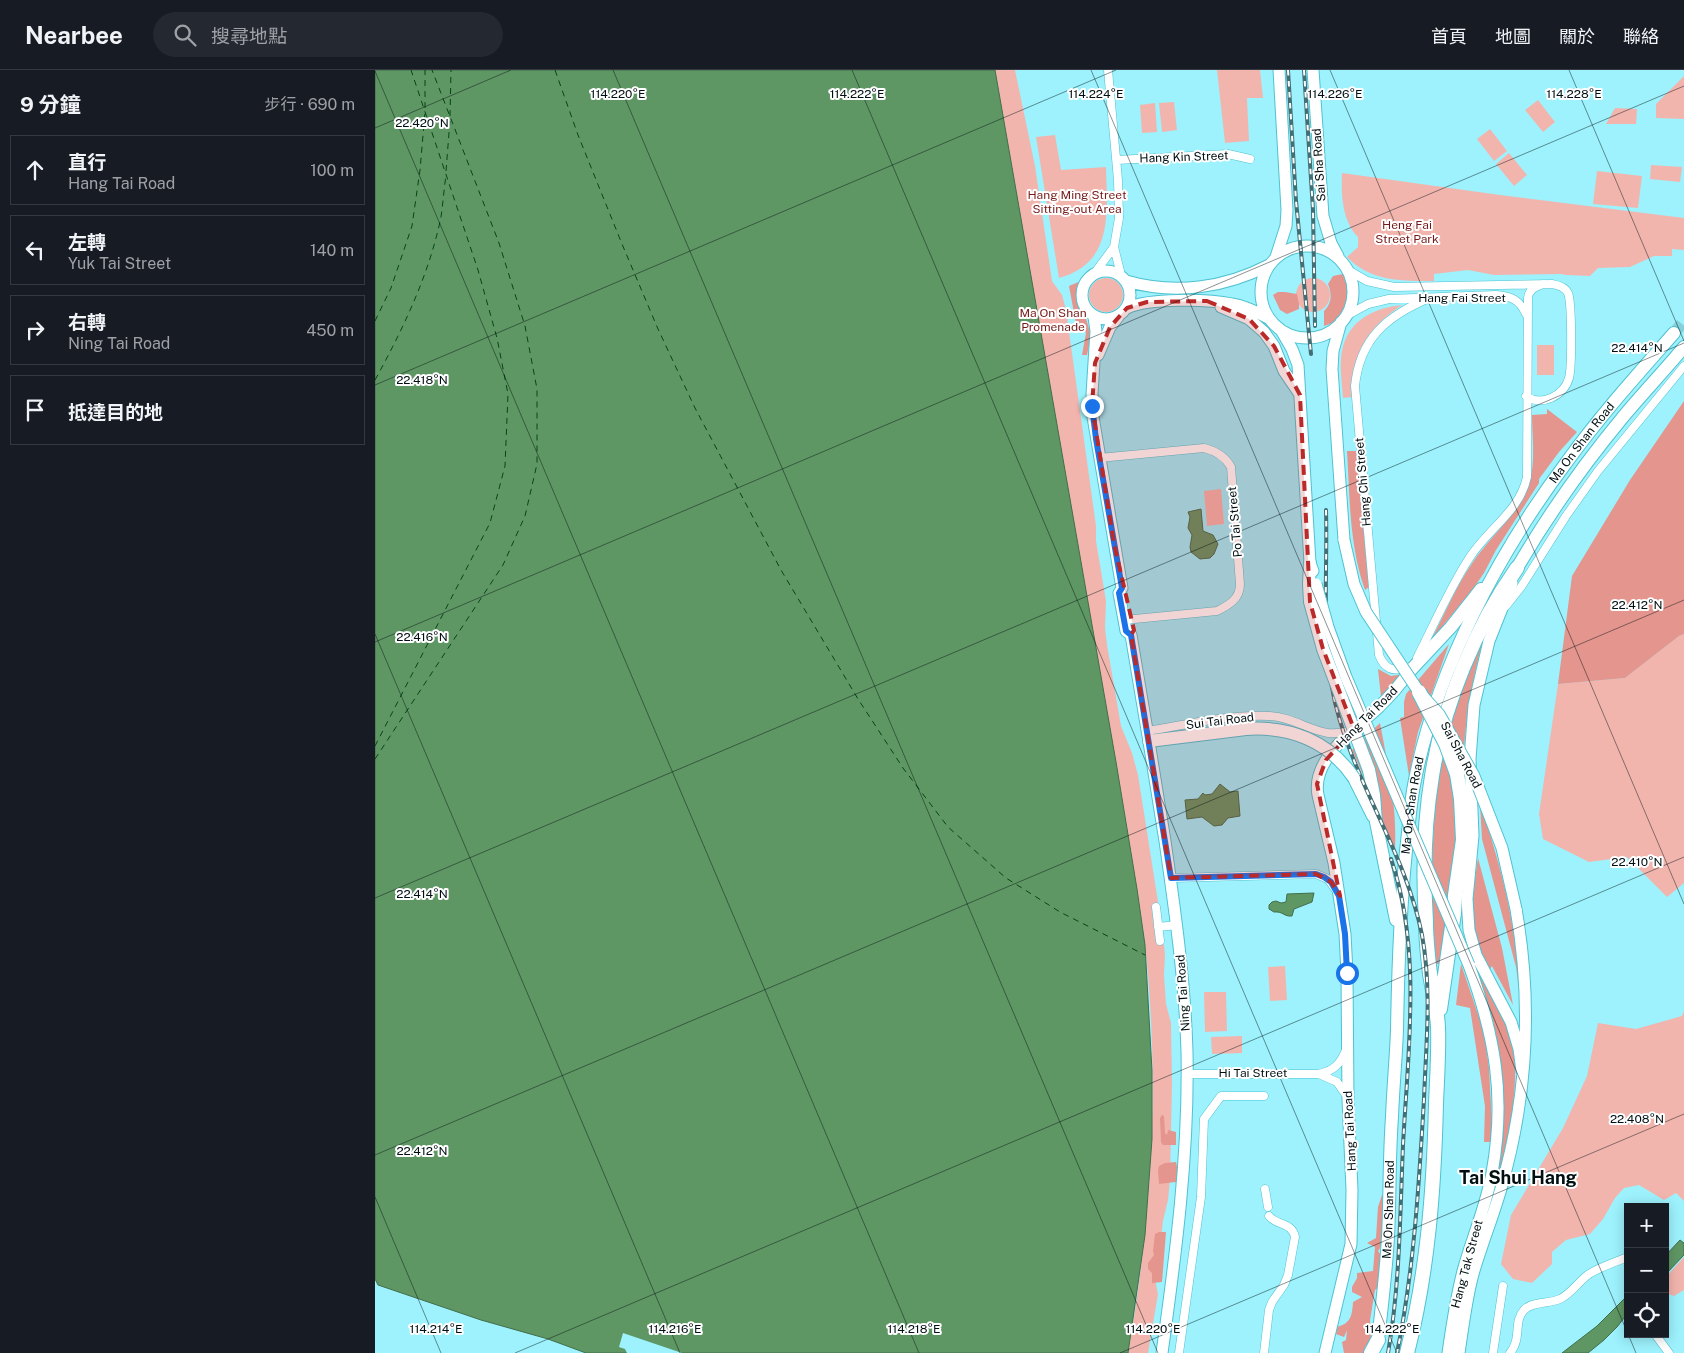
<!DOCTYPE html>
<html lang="zh-TW">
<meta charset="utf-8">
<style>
body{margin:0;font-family:"Public Sans","Noto Sans TC",sans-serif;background:#242831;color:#f1f3f6}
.controls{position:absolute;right:15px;bottom:15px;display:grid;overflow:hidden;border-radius:0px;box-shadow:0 2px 12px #0003}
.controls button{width:45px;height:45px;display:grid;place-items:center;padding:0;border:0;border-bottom:1px solid #363941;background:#171b24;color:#f1f3f6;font:25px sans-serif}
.stop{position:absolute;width:15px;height:15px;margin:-11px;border:4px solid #1a73e8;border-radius:50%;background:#fff}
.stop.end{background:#1a73e8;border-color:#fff;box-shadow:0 1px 5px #0008}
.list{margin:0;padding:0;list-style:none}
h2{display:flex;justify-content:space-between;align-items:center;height:65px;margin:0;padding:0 20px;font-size:21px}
h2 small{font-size:16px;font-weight:400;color:#9ea1a6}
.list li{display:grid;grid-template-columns:32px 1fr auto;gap:15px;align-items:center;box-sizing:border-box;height:70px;margin:0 10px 10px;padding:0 10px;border:1px solid #363941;border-radius:0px}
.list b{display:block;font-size:19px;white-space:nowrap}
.list p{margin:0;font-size:16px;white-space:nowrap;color:#9ea1a6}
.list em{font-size:16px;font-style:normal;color:#9ea1a6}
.icon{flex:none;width:28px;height:28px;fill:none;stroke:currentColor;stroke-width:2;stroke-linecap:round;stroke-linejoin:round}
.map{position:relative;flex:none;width:1309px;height:1283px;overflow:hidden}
header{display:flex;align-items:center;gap:30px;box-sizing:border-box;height:70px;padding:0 25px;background:#171b24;border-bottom:1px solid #363941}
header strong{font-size:24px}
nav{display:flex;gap:28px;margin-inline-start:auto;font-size:18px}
.search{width:350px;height:45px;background:#242831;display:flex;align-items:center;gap:12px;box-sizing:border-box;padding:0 18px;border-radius:28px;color:#9ea1a6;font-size:19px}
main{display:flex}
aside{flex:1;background:#171b24}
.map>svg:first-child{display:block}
</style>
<header>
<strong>Nearbee</strong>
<div class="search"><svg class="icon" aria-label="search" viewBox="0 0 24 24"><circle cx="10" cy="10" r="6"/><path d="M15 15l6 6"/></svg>搜尋地點</div>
<nav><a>首頁</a><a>地圖</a><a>關於</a><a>聯絡</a></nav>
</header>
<main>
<aside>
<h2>9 分鐘<small>步行 · 690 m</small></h2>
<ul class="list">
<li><svg class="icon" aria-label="ahead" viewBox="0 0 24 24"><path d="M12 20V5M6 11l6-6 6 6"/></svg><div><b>直行</b><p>Hang Tai Road</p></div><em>100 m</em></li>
<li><svg class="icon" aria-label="left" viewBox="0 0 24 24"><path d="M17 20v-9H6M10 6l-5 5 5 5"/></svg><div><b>左轉</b><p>Yuk Tai Street</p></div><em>140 m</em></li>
<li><svg class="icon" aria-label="right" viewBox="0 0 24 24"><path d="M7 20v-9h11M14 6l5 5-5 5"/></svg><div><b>右轉</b><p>Ning Tai Road</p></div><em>450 m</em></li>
<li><svg class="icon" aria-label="arrive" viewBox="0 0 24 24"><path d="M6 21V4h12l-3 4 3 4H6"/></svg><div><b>抵達目的地</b></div></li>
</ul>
</aside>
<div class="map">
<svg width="1309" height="1283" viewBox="0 0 1309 1283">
<rect width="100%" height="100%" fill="#9df2fd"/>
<path fill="#f2b5ae" d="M620 0H640L660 96 677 211 687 225 691 240 721 456V471L731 531 730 558 732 575 746 656 757 683 763 705 787 857 790 884 789 905 791 934 796 953 797 1014 795 1109 793 1130 788 1151 781 1214 783 1224 773 1283H753C777 1148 785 1010 770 874 764 829 756 784 749 739 736 666 723 593 710 520 680 347 650 173 620 0Z
M842 0H885L888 28H872L874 71 850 73Z
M1309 6V49L1281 48V34Z
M1163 30 1180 52 1168 62 1150 40Z
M799 32 802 60 787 62 784 33Z
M780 33 782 62 767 63 765 35Z
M1240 38 1262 39 1261 54H1231Z
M1115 59 1132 81 1119 91 1102 69Z
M680 65 686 100 731 97C732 143 739 193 684 208L661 67Z
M1134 83 1152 105 1139 116 1121 94Z
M1276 95 1307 97 1305 112 1275 109Z
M1222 101 1267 106 1263 138 1218 134Z
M967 103 1125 125 1309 148V180L1297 179V186H1279L1255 197 1223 198 1215 206 1191 205 1186 204 1119 205 1093 200 1059 204V211C1027 211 996 212 972 187L983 177V167C967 151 966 124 967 103Z
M714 225a17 17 0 1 1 34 0a17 17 0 1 1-34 0Z
M921 225a17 17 0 1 1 34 0a17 17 0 1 1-34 0Z
M1027 235C992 258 976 285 977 327L968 328C967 313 964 296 967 281 973 250 999 238 1027 235Z
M1162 275H1179V305H1162Z
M846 419 849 454 832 456 829 421Z
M1309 564V813L1292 827 1252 787 1214 792 1168 769 1164 744 1183 614 1250 608 1304 566Z
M910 896 912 930 895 931 893 897Z
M829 922H851L852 961 830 962Z
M1309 941V1131L1301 1123 1289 1130 1264 1115 1249 1118 1240 1128 1228 1149 1215 1164 1191 1170 1177 1182V1194L1157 1213 1138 1209 1126 1194 1136 1145 1188 1058 1212 1006 1223 953 1261 959 1307 946Z
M867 966V983L837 984 836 967Z
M1309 1187V1220L1299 1226 1290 1223V1208Z"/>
<path fill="#e4958d" d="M968 204 972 209 973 236 965 244 963 251 949 256V241C957 233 957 224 953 214L958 206Z
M706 211 704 226 716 265 712 285H707L711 263 708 257 702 259 694 216Z
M903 222H910L922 224 924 234V239L912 244 905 240 898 225Z
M1309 331V564L1304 566 1250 608 1183 614 1197 506 1255 410Z
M1172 339 1202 362 1184 382 1164 409V413L1121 480 1109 503 1095 523 1056 570C1070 544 1081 516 1098 492 1115 467 1144 443 1154 414 1161 392 1157 367 1157 345L1172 344Z
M972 381H981L994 517 990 520C974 475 975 428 972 381Z
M1110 564C1099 601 1091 641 1089 681 1089 696 1090 712 1091 727L1078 708 1083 762 1065 894H1061C1055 817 1054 727 1076 652 1084 621 1097 593 1110 564Z
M1074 574 1043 662 1034 706 1025 648 1029 647V632L1031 624Z
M1003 599 1016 606 1028 604 1006 627Z
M1005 653C1013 696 1022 735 1020 779L977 680Z
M1105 733C1128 802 1143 862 1146 936L1141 897 1107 769Z
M1103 788 1127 878 1138 935 1117 896 1114 901C1093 856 1096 835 1103 788Z
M1091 867C1108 901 1128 935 1137 971 1146 1009 1134 1065 1125 1103H1123C1129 1049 1130 1000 1117 947 1111 923 1100 899 1091 876Z
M1086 894 1109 962 1114 998 1118 1072H1109L1110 1036 1095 938 1081 935Z
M787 1045 789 1046 790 1063 792 1065 793 1060 801 1062V1075H788L786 1072 785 1048Z
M801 1092 804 1106 802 1114 800 1112 784 1114 783 1101 784 1096 790 1093Z
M1007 1125 1009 1126C1006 1140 1012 1171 1003 1181L1007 1187 1003 1218 1000 1220 995 1250 996 1270 990 1277 992 1283H969L967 1272 971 1270 972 1260 969 1267 961 1264 962 1257C976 1253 977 1246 978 1232L987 1227 977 1222V1217L982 1208V1203L998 1201 1000 1177 992 1173 1001 1168 1003 1137Z
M784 1162H791L787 1212 777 1213V1203L773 1199V1193L779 1185 778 1181 780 1164Z"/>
<path fill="#5f9764" stroke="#426e4b" d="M0 0H620L741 692 762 819 770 875 777 1001V1069L770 1165 753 1283H211L173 1269 106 1250 3 1215 0 1209Z
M826 439 828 461 838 465 843 474 839 484 835 488 825 489 816 482 815 477 817 465 813 458 815 447 813 442Z
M845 714 855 722 863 721 865 746 853 748 847 755 839 756 827 747 812 749 810 730 823 729 828 723 830 725 837 724Z
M939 823 937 832 919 839 917 846C909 847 908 841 899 842L894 839V835L897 832 901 831 906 833 911 832 912 824Z
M1305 1170 1309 1173V1185L1290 1205V1186Z
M1253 1225V1243L1242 1257 1229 1270 1213 1283H1187L1222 1256Z"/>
<path fill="#9df2fd" d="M248 1263 307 1283H252L250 1279 244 1277Z"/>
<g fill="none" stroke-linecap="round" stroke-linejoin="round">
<path stroke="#044615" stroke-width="1" stroke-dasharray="6 5" stroke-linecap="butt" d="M180 0 203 65 247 174 283 259 320 338 406 500 483 629 528 698 573 757 631 808 685 842 770 885
M50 38V0
M75 46 76 0
M71 101 75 50
M0 251 16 218 37 156 45 100 50 42
M0 310C28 259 54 205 66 147 68 133 69 119 71 105
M0 676 115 453 130 396 133 324 122 268 103 200 36 0
M0 689 128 495 150 446 162 394V319L150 256 124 173 57 0"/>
<path stroke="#85d0da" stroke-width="12" stroke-dasharray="12 6" stroke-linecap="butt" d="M1299 263 1309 251"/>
<g stroke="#4fc2d0" stroke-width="9">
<path id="street" d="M733 0 743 110 744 148 739 177 746 205
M742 90 853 84 875 89
M973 200 992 211 1019 217 1177 214C1183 215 1190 217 1193 223 1197 233 1197 297 1194 308 1189 326 1166 337 1151 326
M719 204 739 177
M971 246 993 234 1014 229 1121 225C1136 226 1145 230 1151 244
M724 388 829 378C841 381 850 386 856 397L865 514C865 529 854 535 842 541L749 550
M1131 536 1146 517 1191 446 1223 401 1309 296
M1042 588C1059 555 1074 519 1095 487 1113 459 1145 441 1152 407L1153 228C1154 219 1160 217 1168 214
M1031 597C1018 603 1009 598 1004 585L980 316C985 268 1012 246 1054 228
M772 661C811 655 855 644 894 646 917 647 933 660 953 663 961 664 968 662 976 661
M796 808 941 804 953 809 961 820
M781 837 785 871
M783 857 802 855
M812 1004H944C960 1000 965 994 971 980
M944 1004 962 1012 971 1025
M890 1119 893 1137
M1280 1264 1294 1283
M804 1283 826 1127 829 1049 846 1026H889
M889 1283 894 1240 897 1232 909 1215 913 1205 920 1167C917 1152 902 1156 894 1146
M1118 1283 1128 1216
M1135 1283C1147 1269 1138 1252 1149 1240 1157 1231 1174 1234 1185 1229 1196 1224 1204 1211 1214 1204 1225 1197 1240 1192 1253 1187"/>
</g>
<g stroke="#4fc2d0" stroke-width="13">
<path id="secondary" d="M938 0 948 146 956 173 963 186
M886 222a46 46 0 1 1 92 0a46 46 0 1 1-92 0Z
M901 187 911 156 912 140 904 0
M707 225a24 24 0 1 1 48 0a24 24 0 1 1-48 0Z
M751 211C800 225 850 218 894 195
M846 237 874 249 889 262 899 276 909 301 924 323
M752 238C774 228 833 229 857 234 870 236 882 242 893 248
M719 247 721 261 717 324 718 347 747 518 744 523 751 561 756 565C768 634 779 702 790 771 800 841 810 911 812 982 814 1083 801 1183 787 1283
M966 252 958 281 957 299 969 470
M906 260 917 279 923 295 935 493 938 501
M723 285 735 257 743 247
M1137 513 1114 571 1099 635 1095 689 1098 766 1092 829 1094 860 1101 885 1136 952 1144 979 1147 1001
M950 1283 976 1174 977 1120 973 1030 972 903 970 864 959 793 943 725C936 688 981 659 1004 637 1015 626 1025 615 1034 602
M1073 1283C1077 1255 1081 1228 1088 1201 1097 1168 1111 1137 1117 1103 1131 1026 1120 967 1094 895
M1084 1283C1088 1257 1091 1230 1098 1204 1108 1169 1123 1135 1131 1100 1153 1015 1156 925 1141 839"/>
</g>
<g stroke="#4fc2d0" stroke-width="14">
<g id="primary">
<path d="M1142 498C1173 445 1209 394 1248 347 1268 323 1289 301 1309 277"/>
<path d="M934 514 935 493"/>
<path d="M1034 602 1076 557 1106 519"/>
<path d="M774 671 871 659"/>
<path d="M994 700 999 725 1001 752 1021 850"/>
<path d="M979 708 998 746"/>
<path id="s1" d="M1003 1270C1007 1236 1011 1202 1013 1167 1015 1127 1014 1087 1017 1047 1018 1018 1021 989 1022 960 1023 900 1025 841 1031 781 1034 757 1035 733 1040 710 1061 601 1124 482 1191 393 1224 347 1262 305 1299 263"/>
</g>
</g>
<g stroke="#4fc2d0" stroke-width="16">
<path id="highway" d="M1065 939 1079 843 1080 825 1088 770 1086 729 1082 704
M996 1283 1003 1270
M1032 1283C1053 1201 1059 1118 1061 1034 1062 1008 1064 982 1063 957 1062 939 1058 922 1055 904 1053 887 1051 869 1051 852 1048 804 1049 754 1057 706 1068 635 1101 556 1142 498"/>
</g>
<use href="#street" stroke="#fff" stroke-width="8"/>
<use href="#secondary" stroke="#fff" stroke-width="11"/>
<use href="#primary" stroke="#fff" stroke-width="12"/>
<use href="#highway" stroke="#fff" stroke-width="14"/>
<g stroke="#426e74" stroke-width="4">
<path id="rail" d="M913 0 921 131 936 284
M929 0 938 140 940 256
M951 440C953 511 944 583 965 651 987 725 1032 789 1047 865 1057 919 1051 975 1049 1029 1044 1114 1039 1200 1022 1283
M1013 1283C1025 1215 1025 1144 1028 1075 1033 981 1047 879 1016 789"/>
</g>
<use href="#rail" stroke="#fff" stroke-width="2" stroke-dasharray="5.5" stroke-linecap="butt"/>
<g stroke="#4fc2d0" stroke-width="13" stroke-linecap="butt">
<path id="secondary-bridge" d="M969 470 979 514 991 542 1044 622 1064 644 1099 706 1127 778 1141 839
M941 514 953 557 971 607 1094 895"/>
</g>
<g stroke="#4fc2d0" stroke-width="14" stroke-linecap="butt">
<path id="primary-bridge" d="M934 514 935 532 948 579 994 700
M871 659C915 656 954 671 979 708"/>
</g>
<g stroke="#4fc2d0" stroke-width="16" stroke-linecap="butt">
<path id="highway-bridge" d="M1044 622 1071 674 1082 704"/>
</g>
<use href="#secondary-bridge" stroke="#fff" stroke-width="11"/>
<use href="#primary-bridge" stroke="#fff" stroke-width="12"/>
<use href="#highway-bridge" stroke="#fff" stroke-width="14"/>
</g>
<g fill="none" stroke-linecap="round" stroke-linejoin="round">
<path stroke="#1a73e8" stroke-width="6" d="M717 336 721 369 747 518 744 523 751 561 756 565 796 808 941 804 949 807 956 812 964 826 970 864 972 903"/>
</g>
<path fill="#b92a29" fill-opacity="0.2" stroke="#b92a29" stroke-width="4" stroke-dasharray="10 6" stroke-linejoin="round" d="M832 231 874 249 899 276 925 325 935 532 948 579 979 659 951 690 942 714 965 826 956 812 941 804 796 808 756 565 759 560 739 474 717 336 720 293 735 257 752 238 772 232Z"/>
<path fill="none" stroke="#000f12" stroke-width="1" stroke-opacity="0.45" d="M238 0 783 1283M477 0 1022 1283M716 0 1253 1264M955 0 1309 834M1194 0 1309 271M0 1 544 1283M0 58 136 0M0 315 741 0M0 564 305 1283M0 572 1309 16M0 828 1309 273M0 1085 1309 530M0 1127 66 1283M1253 1264 1261 1283M140 1283 1309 787M745 1283 1309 1044"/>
<g text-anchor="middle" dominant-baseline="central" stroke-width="4" stroke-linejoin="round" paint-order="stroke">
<g font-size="12" fill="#000f12" stroke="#fff">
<text transform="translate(809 87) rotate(-2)">Hang Kin Street</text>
<text transform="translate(944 95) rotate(-94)">Sai Sha Road</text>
<text x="1087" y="228">Hang Fai Street</text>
<text stroke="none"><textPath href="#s1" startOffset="941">Ma On Shan Road</textPath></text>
<text transform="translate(988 412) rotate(-95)">Hang Chi Street</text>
<text transform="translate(860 452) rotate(-95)">Po Tai Street</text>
<text transform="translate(992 647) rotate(-45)">Hang Tai Road</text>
<text transform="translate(845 651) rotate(-7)">Sui Tai Road</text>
<text transform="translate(1086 685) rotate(62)">Sai Sha Road</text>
<text stroke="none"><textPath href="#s1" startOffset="536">Ma On Shan Road</textPath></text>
<text transform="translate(808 923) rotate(-94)">Ning Tai Road</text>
<text x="878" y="1003">Hi Tai Street</text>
<text transform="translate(975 1061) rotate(-93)">Hang Tai Road</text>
<text stroke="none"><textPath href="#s1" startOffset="131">Ma On Shan Road</textPath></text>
<text transform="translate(1092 1194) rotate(-75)">Hang Tak Street</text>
</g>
<g font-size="12" fill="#761a19" stroke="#fff">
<text x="702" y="125">Hang Ming Street<tspan x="702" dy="14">Sitting-out Area</tspan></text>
<text x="1032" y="155">Heng Fai<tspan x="1032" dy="14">Street Park</tspan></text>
<text x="678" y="243">Ma On Shan<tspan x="678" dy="14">Promenade</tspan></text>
</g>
<g font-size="18" font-weight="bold" fill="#000f12" stroke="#fff">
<text x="1143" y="1107">Tai Shui Hang</text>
</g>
</g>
<g font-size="12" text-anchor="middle" fill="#000f12" stroke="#fff" stroke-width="4" stroke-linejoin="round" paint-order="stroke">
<text x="243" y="28">114.220°E</text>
<text x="482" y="28">114.222°E</text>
<text x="721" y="28">114.224°E</text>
<text x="960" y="28">114.226°E</text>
<text x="1199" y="28">114.228°E</text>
<text x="47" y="57">22.420°N</text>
<text x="1262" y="282">22.414°N</text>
<text x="47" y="314">22.418°N</text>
<text x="1262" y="539">22.412°N</text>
<text x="47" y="571">22.416°N</text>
<text x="1262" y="796">22.410°N</text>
<text x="47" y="828">22.414°N</text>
<text x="1262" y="1053">22.408°N</text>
<text x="47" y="1085">22.412°N</text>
<text x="61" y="1263">114.214°E</text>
<text x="300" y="1263">114.216°E</text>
<text x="539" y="1263">114.218°E</text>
<text x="778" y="1263">114.220°E</text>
<text x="1017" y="1263">114.222°E</text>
</g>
</svg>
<div class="controls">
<button>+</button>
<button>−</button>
<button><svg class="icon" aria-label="locate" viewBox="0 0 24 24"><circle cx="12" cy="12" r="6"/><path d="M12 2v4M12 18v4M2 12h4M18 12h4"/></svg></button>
</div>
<div class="stop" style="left:972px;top:903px"></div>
<div class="stop end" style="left:717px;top:336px"></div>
</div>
</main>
